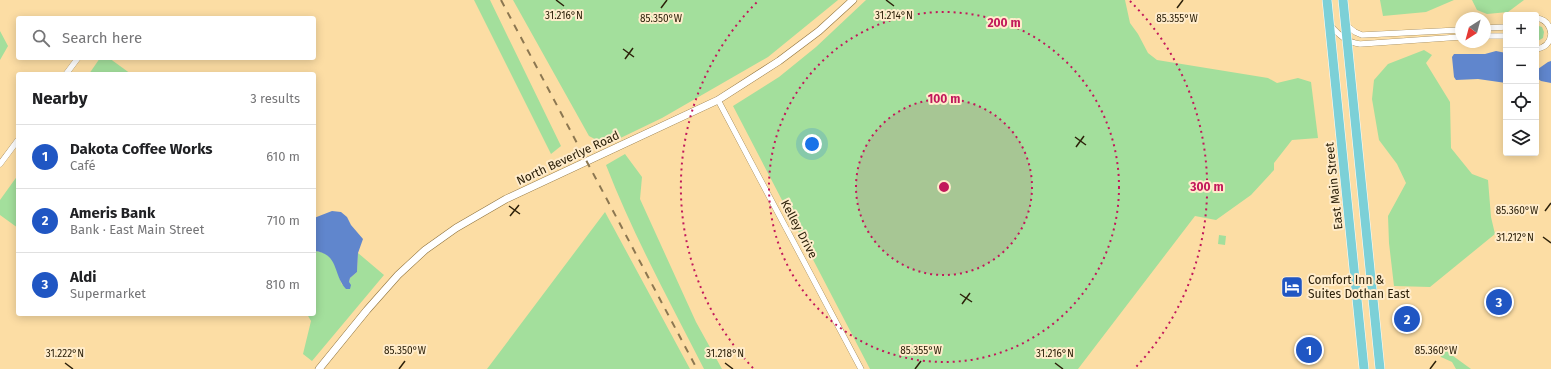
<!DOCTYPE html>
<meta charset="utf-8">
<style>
body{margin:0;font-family:"Fira Sans",sans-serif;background:#f2f2f2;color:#202124}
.controls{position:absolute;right:12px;top:12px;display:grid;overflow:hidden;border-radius:4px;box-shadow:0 2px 10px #0003}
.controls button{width:36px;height:36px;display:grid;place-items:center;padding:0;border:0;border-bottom:1px solid #e0e0e0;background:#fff;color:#202124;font:20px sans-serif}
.compass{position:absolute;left:1455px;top:12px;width:36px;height:36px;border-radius:50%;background:#fff;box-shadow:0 2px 10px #0003;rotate:216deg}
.you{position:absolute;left:812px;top:144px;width:14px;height:14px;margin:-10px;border:3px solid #fff;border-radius:50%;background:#1a73e8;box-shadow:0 0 0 6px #1a73e833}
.badge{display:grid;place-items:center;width:26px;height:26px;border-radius:50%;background:#2056c3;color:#fff;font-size:13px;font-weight:700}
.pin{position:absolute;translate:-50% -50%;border:2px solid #fff;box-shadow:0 1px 4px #0006}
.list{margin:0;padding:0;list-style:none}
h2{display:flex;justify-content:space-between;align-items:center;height:52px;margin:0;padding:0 16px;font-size:17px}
h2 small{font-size:13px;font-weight:400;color:#757577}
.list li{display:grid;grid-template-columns:26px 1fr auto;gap:12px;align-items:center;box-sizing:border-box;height:64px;padding:0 16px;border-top:1px solid #e0e0e0}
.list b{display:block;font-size:15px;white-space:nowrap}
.list p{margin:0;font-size:13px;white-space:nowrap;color:#757577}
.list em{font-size:13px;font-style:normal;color:#757577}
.icon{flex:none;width:22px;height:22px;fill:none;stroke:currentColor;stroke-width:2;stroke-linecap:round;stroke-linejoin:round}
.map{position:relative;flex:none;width:1551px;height:369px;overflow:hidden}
.search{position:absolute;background:#fff;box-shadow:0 2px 10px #0003;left:16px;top:16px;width:300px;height:44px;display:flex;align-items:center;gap:10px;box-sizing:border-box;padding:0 14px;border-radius:4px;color:#757577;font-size:15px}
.panel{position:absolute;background:#fff;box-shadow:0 2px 10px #0003;left:16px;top:72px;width:300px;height:244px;border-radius:4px}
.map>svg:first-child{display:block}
</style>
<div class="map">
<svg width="1551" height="369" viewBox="0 0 1551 369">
<rect width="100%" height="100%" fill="#fcdda4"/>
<path fill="#a3df9c" d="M474 0H490L561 146 551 154Z
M513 0H838L768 57 662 118 606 145 589 136Z
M866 0H1125L1130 23 1138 34 1148 53 1157 60 1268 78 1277 83 1298 78 1311 82 1318 138 1292 140 1274 163V170L1251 195 1216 220 1195 216 1078 369H870L733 106 779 77 816 47Z
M1380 0H1454L1426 12 1383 16Z
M1472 0H1524L1508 12 1487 14 1477 10Z
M1536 25 1542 27 1544 32 1543 38 1536 42Z
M0 31 8 46 0 60Z
M1424 50 1432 55 1426 63 1450 102 1451 148 1472 174 1488 180 1491 217 1495 234 1430 287 1394 286 1389 243 1388 216 1406 183 1397 164 1379 140 1372 99 1374 80 1388 64Z
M100 58H109L131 74H89Z
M625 154 642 177 640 199 696 322 722 369H704C670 302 633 235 606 165Z
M18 175V228L0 215V200Z
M605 212 690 369H487Z
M1219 235 1226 236 1225 245 1218 244Z
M314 251C335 252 336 269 342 285L349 282 350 278 357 272 358 253 384 275 312 361 303 354 311 321 307 314H314Z
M1447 351 1449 353 1471 369H1456L1452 362 1441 357 1440 353Z"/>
<path fill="#6086cd" d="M1496 51 1506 53V83L1478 79 1456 80 1454 77 1452 57 1454 54H1485Z
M1551 61V83L1541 81 1537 78 1538 69 1548 62Z
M332 211 341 212 347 217 351 225 363 239 358 253 357 272 350 278 349 282 351 285 350 289H346C333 275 339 253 314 251V218Z"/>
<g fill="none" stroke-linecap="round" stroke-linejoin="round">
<g stroke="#8e723c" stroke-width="6">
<path id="minor" d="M1536 18C1545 19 1550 25 1551 34 1550 43 1545 48 1536 49
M1330 25C1339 35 1346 42 1360 44L1461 37
M1346 25 1355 32 1362 35 1461 30
M1485 28 1506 27
M1485 36H1506
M66 74 78 58
M718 100 861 369
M0 164 18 140"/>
</g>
<g stroke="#8e723c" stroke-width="8">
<path id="tertiary" d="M319 369 367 310 398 275 425 250 456 228 506 199 718 100 779 61 819 31 853 0"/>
</g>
<g stroke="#fff" stroke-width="10">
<path id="trunk" d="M1327 0 1364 369
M1343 0 1380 369"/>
</g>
<use href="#minor" stroke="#fff" stroke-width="5.5"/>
<use href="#tertiary" stroke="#fff" stroke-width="7"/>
<use href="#trunk" stroke="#7cd0d7" stroke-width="9"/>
<path stroke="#8c7751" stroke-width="2" stroke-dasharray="7 7" stroke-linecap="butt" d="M501 0 697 369"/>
</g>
<path fill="none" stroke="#2d210a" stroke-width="1.5" d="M556 0 564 6M886 0 894 6M661 8 667 0M1177 8 1183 0M623 49 634 57M625 59 633 48M1075 137 1086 145M1076 147 1084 136M509 206 520 214M1545 211 1551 203M510 216 519 205M1543 237 1551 243M960 294 972 302M962 304 970 293M65 363 73 369M725 363 733 369M1055 363 1063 369M399 369 405 361M915 369 921 361M1430 369 1436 361"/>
<circle cx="944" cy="187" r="88" fill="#c2185b" fill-opacity=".12"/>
<g fill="none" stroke="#c2185b" stroke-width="2" stroke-dasharray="2 4">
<circle cx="944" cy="187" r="88"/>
<circle cx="944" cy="187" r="175"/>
<path d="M753 368A263 263 0 0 1 758 1M1130 1A263 263 0 0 1 1135 368"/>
</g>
<defs>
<g id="hotel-square" transform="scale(1.15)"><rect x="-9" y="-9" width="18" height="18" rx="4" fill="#2056c3" stroke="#ffeccb"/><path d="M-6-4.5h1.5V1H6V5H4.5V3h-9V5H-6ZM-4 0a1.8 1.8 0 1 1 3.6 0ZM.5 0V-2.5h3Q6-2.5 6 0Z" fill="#fff"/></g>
</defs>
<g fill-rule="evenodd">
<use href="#hotel-square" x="1292" y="287"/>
</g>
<g text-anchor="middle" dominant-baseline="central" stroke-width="4" stroke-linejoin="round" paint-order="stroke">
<g font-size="12" fill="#2d210a" stroke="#ffeccb">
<text transform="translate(568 158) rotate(-25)">North Beverlye Road</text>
<text transform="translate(1334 186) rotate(-96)">East Main Street</text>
<text transform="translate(799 229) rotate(62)">Kelley Drive</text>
</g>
<g font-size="12" fill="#2d210a" stroke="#ffeccb" text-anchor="start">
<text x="1308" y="280">Comfort Inn &amp;<tspan x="1308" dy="14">Suites Dothan East</tspan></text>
</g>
</g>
<g font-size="10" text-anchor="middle" fill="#2d210a" stroke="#ffeccb" stroke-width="4" stroke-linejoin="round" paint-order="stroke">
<text x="564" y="19">31.216°N</text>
<text x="894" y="19">31.214°N</text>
<text x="661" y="22">85.350°W</text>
<text x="1177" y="22">85.355°W</text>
<text x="1517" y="214">85.360°W</text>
<text x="1515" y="241">31.212°N</text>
<text x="405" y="354">85.350°W</text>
<text x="921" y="354">85.355°W</text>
<text x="1436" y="354">85.360°W</text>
<text x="65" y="357">31.222°N</text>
<text x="725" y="357">31.218°N</text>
<text x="1055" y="357">31.216°N</text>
</g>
<circle cx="944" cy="187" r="6" fill="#c2185b" stroke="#ffeccb" stroke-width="2"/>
<g font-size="12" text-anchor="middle" font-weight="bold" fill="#c2185b" stroke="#ffeccb" stroke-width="4" stroke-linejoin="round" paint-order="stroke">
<text x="1004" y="27">200 m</text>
<text x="944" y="103">100 m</text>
<text x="1207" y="191">300 m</text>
</g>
</svg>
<div class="controls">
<button>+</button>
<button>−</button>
<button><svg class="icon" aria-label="locate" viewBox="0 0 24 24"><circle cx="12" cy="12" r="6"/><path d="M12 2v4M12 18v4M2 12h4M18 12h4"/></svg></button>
<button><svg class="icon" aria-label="layers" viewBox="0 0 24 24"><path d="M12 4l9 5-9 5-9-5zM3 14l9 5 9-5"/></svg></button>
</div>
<svg class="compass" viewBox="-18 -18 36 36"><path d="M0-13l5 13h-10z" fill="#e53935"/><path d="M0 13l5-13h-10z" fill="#757577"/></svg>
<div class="you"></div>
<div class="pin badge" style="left:1309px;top:350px">1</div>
<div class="pin badge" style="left:1407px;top:319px">2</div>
<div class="pin badge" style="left:1499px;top:302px">3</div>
<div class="search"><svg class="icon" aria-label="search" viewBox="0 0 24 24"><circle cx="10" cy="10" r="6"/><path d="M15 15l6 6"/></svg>Search here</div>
<section class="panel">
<h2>Nearby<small>3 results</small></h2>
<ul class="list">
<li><span class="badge">1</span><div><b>Dakota Coffee Works</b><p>Café</p></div><em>610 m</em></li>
<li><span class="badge">2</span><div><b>Ameris Bank</b><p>Bank · East Main Street</p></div><em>710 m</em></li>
<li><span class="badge">3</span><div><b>Aldi</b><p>Supermarket</p></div><em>810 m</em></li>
</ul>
</section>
</div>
